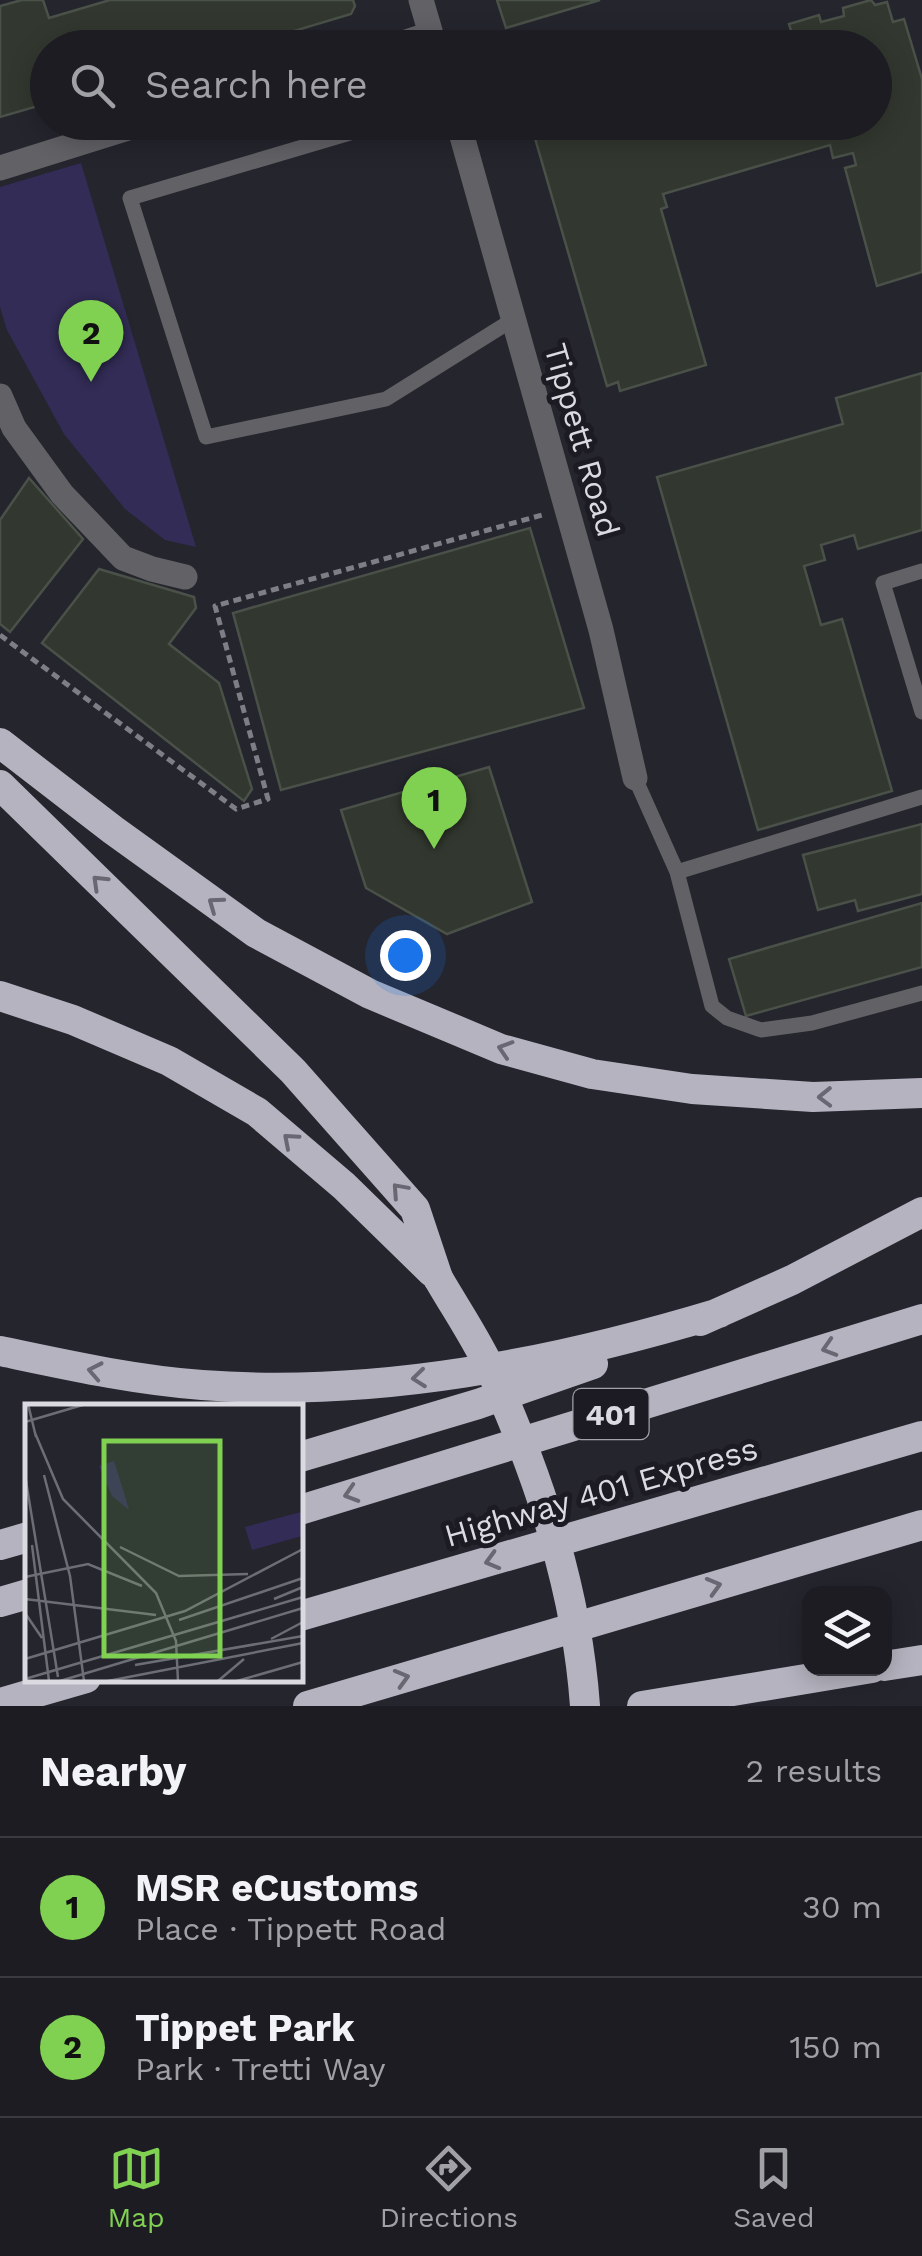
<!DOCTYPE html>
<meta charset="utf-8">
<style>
body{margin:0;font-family:"Work Sans",sans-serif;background:#29292f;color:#f1f3f6}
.controls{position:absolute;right:30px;bottom:30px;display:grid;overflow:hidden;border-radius:20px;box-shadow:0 5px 25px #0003}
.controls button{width:90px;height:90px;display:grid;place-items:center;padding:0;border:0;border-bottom:2px solid #3a3a40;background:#1c1c22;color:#f1f3f6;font:50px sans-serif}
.you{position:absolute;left:405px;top:955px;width:35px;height:35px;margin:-25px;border:8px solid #fff;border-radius:50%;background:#1a73e8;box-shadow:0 0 0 15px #1a73e833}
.badge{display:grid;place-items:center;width:65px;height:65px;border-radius:50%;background:#80d051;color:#111;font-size:32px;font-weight:700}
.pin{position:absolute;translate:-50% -82px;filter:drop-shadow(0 2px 5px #0008)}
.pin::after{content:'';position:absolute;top:52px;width:35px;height:30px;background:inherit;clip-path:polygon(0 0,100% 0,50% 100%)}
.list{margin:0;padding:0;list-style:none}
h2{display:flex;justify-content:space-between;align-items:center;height:130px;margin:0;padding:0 40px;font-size:42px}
h2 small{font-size:32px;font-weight:400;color:#a0a1a5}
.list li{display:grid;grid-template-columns:65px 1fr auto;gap:30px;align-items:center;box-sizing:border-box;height:140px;padding:0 40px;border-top:2px solid #3a3a40}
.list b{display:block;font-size:38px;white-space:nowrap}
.list p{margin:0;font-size:32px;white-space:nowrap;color:#a0a1a5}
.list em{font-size:32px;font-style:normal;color:#a0a1a5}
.icon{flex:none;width:55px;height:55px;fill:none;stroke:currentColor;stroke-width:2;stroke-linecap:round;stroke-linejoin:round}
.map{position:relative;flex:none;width:922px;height:1706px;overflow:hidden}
.search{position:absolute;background:#1c1c22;box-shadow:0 5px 25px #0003;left:30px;right:30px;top:30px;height:110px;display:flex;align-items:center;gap:25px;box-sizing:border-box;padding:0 35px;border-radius:55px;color:#a0a1a5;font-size:38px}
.sheet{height:410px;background:#1c1c22}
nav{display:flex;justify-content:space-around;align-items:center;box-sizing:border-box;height:140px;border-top:2px solid #3a3a40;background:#1c1c22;font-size:28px;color:#a0a1a5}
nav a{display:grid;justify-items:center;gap:5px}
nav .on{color:#80d051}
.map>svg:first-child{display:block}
</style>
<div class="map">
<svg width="922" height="1706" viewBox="0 0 922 1706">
<rect width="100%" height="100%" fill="#25252e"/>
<path fill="#322c56" d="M81 163 196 547 165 540 125 509 64 434 7 330 0 307V187Z"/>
<path fill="#32382f" stroke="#4a5148" stroke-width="2.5" d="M22 0H43L49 18 110 0H353L355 6 351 14 237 48H48V103L0 117V6Z
M497 0H600L506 28Z
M871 0 875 5 887 2 893 22 904 19 922 79V272L877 286 845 168 856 165 853 153 833 158 830 145 663 194 667 207 661 209 706 365 620 391 618 382 607 386 532 128 544 125 543 122H874V48H779L777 41 793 37 789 24 819 15 821 22 844 16 843 8Z
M922 373V530L858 549 854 535 821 545 825 560 804 566 821 625 842 619 892 791 758 830 657 477 843 424 836 398Z
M29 478 83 539 10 632 0 624V520Z
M530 528 584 708 281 790 233 613Z
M99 569 194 597 196 608 169 644 219 683 252 789 244 801 42 643Z
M489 767 532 902 447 934 366 888 341 810Z
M922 824V894L858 911 855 900 818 910 803 855Z
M922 903V967L746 1016 729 959Z"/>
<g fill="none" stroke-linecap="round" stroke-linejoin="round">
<path stroke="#7e7e86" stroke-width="5" stroke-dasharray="8 5" stroke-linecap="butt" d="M0 635 236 809 268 799 215 606 542 515"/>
<path stroke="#616166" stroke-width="15" d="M387 122 130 198 206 437 386 399 514 319
M922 571 883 583 922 712
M635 778 677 872 712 1006 727 1018 761 1030 812 1023 922 993
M677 872 922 797"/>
<path stroke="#616166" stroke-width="25" d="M421 0 435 48
M388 48 431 34
M458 122 601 630 635 778
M0 168 147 122
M0 396 14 428 62 494 123 558 152 569 185 577"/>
<path stroke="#b4b3bf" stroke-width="30" d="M0 743 113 830 256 933 370 994 501 1049 592 1074 692 1089 813 1097 922 1093
M0 785 293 1071 415 1209 438 1278
M0 996 73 1020 169 1061 257 1112 344 1186 432 1272
M700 1321 792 1280 922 1212
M0 1351C67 1365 134 1380 202 1385 377 1398 553 1363 719 1313
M300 1457 478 1404 593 1364
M300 1510 922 1319
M0 1545 28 1537
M0 1602 28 1594
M300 1616 922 1436
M884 1666 922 1660
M0 1703 86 1678
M308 1706 922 1525
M642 1706 872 1668"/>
<path stroke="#b4b3bf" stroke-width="30" d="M438 1278C457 1311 480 1344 495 1379 541 1483 577 1592 585 1706"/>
</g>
<defs><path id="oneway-chevron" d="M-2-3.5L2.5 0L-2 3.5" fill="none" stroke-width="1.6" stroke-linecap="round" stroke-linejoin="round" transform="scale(2.5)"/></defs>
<g stroke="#686772">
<use href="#oneway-chevron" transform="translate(99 882) rotate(-136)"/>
<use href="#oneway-chevron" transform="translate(215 904) rotate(-144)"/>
<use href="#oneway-chevron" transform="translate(505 1049) rotate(-162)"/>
<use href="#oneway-chevron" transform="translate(825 1097) rotate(179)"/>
<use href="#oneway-chevron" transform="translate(290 1140) rotate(-139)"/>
<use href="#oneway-chevron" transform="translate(399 1190) rotate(-132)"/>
<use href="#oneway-chevron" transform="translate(829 1348) rotate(163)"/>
<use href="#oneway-chevron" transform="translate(95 1371) rotate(-169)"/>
<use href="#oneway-chevron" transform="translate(419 1378) rotate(174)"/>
<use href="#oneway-chevron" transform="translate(351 1494) rotate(163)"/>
<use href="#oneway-chevron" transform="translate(492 1561) rotate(164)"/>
<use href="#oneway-chevron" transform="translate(714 1586) rotate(-16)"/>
<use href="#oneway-chevron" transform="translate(402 1678) rotate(-16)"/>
</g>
<g text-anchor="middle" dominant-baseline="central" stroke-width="10" stroke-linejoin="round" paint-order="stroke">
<rect fill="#1c1b24" stroke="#a1a1a8" stroke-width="2.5" x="573.5" y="1389" width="75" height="50" rx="8"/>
<g font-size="30" font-weight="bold" fill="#dadae0">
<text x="611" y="1414">401</text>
</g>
<g font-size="32" fill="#dadae0" stroke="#1c1b24">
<text transform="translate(582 440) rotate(74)">Tippett Road</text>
<text transform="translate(601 1492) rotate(-16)">Highway 401 Express</text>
</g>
</g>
<g transform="translate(25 1404)">
<rect width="278" height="278" fill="#25252e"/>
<path d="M89 57 101 95 104 106 87 92 74 62ZM276 108 277 132 227 146 220 123Z" fill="#322c56"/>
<path fill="none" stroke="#6d6d75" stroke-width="2.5" d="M3 0 11 33M0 18 61 0M10 29 38 95 131 189 151 237 153 277M0 71 33 273M19 71 45 172 59 277M7 141 24 277M95 143 154 172 223 170M0 173 63 160 117 182M0 195 131 211M249 195 278 183M0 209 17 234M154 216 278 174M246 235 278 218M0 255 160 207 278 145M110 261 278 232M0 275 278 193M35 277 278 204M83 277 278 239M193 277 219 255M212 277 278 258"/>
<path fill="#80d051" fill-opacity="0.15" stroke="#80d051" stroke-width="5" d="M79 37H195V252H79Z"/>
<rect width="278" height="278" fill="none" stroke="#dadae0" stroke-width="5"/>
</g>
</svg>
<div class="controls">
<button><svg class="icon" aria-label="layers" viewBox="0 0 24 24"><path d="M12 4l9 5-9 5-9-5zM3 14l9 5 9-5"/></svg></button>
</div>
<div class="you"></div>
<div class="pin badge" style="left:434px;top:849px">1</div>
<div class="pin badge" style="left:91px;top:382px">2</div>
<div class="search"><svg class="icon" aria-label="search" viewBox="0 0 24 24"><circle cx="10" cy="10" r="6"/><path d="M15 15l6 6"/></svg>Search here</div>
</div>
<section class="sheet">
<h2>Nearby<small>2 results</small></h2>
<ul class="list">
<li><span class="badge">1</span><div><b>MSR eCustoms</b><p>Place · Tippett Road</p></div><em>30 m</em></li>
<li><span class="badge">2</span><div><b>Tippet Park</b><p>Park · Tretti Way</p></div><em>150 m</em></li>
</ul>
</section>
<nav>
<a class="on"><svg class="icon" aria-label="map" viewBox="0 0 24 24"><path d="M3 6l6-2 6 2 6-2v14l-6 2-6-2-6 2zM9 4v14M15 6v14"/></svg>Map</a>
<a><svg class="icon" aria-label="directions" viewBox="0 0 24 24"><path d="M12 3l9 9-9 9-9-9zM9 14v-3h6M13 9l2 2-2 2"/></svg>Directions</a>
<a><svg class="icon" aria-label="saved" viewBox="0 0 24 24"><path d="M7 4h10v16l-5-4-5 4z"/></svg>Saved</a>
</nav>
